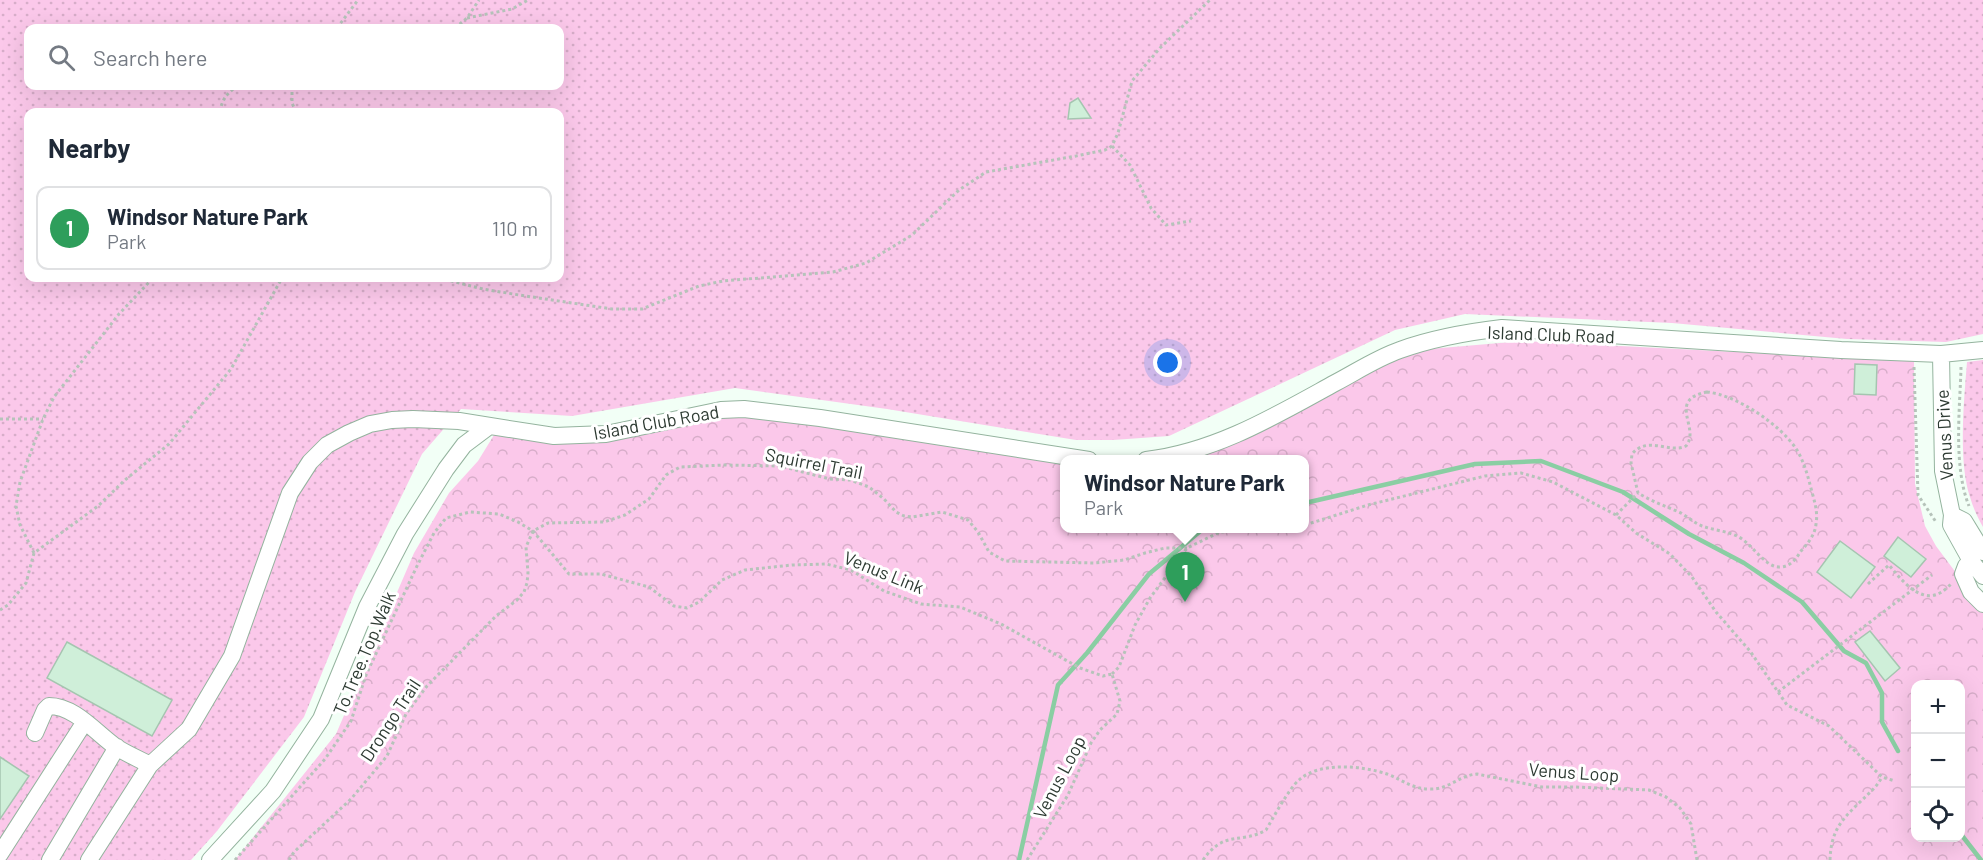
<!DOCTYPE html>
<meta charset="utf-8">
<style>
body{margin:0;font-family:Barlow,sans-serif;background:#f6f6f7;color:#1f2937}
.controls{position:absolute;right:18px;bottom:18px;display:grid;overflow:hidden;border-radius:12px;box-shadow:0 6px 24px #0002}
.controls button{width:54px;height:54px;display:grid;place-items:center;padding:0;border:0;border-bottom:2px solid #e0e1e3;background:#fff;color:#1f2937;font:30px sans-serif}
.you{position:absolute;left:1168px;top:363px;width:21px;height:21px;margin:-15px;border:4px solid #fff;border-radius:50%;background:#1a73e8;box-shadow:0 0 0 9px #1a73e833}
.badge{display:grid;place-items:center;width:39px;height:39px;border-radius:50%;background:#b45309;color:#fff;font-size:20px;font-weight:700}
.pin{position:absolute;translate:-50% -50px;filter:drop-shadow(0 2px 3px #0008)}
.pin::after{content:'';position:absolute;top:32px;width:21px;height:18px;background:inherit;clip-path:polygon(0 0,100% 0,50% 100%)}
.popup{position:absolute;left:1060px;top:455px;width:249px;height:78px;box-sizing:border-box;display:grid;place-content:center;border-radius:12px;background:#fff;filter:drop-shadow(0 2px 4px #0005);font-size:20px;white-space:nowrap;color:#747a83}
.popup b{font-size:22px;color:#1f2937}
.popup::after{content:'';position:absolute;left:50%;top:100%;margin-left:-12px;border:12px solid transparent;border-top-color:#fff}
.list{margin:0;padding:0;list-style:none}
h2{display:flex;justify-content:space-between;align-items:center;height:78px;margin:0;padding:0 24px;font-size:26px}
h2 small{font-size:20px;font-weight:400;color:#747a83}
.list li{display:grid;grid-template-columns:39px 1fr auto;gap:18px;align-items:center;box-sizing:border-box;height:84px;margin:0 12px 12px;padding:0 12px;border:2px solid #e0e1e3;border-radius:12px}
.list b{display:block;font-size:22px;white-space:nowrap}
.list p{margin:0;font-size:20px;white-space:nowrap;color:#747a83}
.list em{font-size:20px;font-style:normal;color:#747a83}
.icon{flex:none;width:33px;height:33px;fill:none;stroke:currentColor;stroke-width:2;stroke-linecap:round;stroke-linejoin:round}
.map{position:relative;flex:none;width:1983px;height:860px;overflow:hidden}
.search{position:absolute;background:#fff;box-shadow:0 6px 24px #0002;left:24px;top:24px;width:540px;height:66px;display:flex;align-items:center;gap:15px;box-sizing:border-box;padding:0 21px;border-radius:12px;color:#747a83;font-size:22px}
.panel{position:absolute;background:#fff;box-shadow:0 6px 24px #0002;left:24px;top:108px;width:540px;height:174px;border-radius:12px}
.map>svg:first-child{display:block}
</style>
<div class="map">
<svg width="1983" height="860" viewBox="0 0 1983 860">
<defs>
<pattern id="grass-dots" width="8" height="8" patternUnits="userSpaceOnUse" patternTransform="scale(1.5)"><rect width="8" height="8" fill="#fbc8ea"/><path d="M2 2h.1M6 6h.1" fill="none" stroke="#d7adc9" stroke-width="1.8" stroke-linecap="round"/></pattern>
<pattern id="park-crowns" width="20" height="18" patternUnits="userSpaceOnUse" patternTransform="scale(1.5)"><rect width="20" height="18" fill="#fbc8ea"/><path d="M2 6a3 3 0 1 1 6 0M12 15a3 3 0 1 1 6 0" fill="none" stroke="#d7adc9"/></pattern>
</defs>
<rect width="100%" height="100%" fill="#f2fff6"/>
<path fill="url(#grass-dots)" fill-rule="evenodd" d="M0 0H1983V334L1946 342 1847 339 1672 323 1465 314 1395 330 1169 436 1113 440H1076L887 409 735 388 572 416 461 409 422 454 355 592 304 717 217 831 191 860H0ZM28 28H560V86H28ZM28 112H560V278H28Z
M1983 360V527C1978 518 1973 508 1970 497 1958 462 1964 400 1967 362Z"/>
<path fill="url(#park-crowns)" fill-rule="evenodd" d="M1523 341 1914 361 1915 484 1925 526 1936 546 1983 609V860H235L336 734 414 553 449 493 478 461 494 435 547 442 699 418 772 415 1065 460V528H1305V460L1154 459 1211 447 1406 351ZM1916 684H1960V838H1916Z"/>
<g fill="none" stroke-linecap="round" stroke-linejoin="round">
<path stroke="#8acea3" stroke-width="4.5" d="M1305 503 1475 464 1541 461 1623 492 1689 534 1744 563 1802 602 1844 651 1866 663 1882 693V722L1898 751
M1960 833 1981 860
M1019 860 1058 685 1087 653 1149 574 1204 528"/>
</g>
<path fill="#cfefd9" stroke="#a5c5b0" stroke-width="1.5" d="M1078 98 1091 118 1068 119 1070 103Z
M1855 364 1877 365 1876 395 1854 394Z
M1898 537 1926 559 1911 577 1884 556Z
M1840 541 1875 567 1851 598 1817 572Z
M1870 631 1900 668 1885 681 1855 642Z
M67 642 172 700 152 736 47 678Z
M0 757 29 776 0 819Z"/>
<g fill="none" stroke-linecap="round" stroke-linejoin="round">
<g stroke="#94b39e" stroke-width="18">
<path id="minor" d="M1941 354 1943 471 1952 515 1951 525 1971 561 1983 576
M1146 460C1215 452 1275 416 1335 383 1356 372 1377 358 1400 350 1433 338 1468 332 1502 328L1841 350 1941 354 1983 350
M1952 515 1964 521 1983 552
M1971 561 1966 566 1963 574 1971 592 1983 604
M35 733 45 710 49 706C75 706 96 733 116 747 127 754 139 759 150 765
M0 854 84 723
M50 860 117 747
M89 860 150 765 189 729 232 656 290 493 310 462 327 445 349 433 370 424 392 420 413 419 459 421 554 436 606 434 721 410 744 409 820 418 1089 460
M210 860 273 791 321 719 367 607 405 534 446 469 464 445 488 427"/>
</g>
<path stroke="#b6c3ba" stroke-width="3" stroke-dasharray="3 3" stroke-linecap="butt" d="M467 18 512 9 528 0
M337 28 358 0
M455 28 467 18 479 0
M292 86V103L296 112
M220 112C222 99 227 93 238 86
M1112 146 1130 165 1151 208 1166 225 1191 221
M439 278 483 289 519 295 612 309H642L699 286 723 281 833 272 866 263 912 235 959 190 986 172 1076 156 1105 150 1112 146 1118 133 1132 81 1160 48 1210 0
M1914 367 1918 495 1936 522
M1961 367C1960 409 1953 466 1969 506
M1707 392C1737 395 1781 425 1797 450 1805 464 1808 477 1812 492 1815 503 1818 513 1816 524 1815 535 1808 543 1801 551 1796 559 1790 567 1780 567 1765 568 1752 543 1737 536 1726 531 1713 530 1702 526 1694 523 1687 516 1679 512 1665 506 1651 501 1638 493L1631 463 1632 454C1648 435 1669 454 1686 446 1701 428 1666 400 1707 392Z
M0 419H43
M1616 515 1638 493
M1305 525 1368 505 1485 476 1521 473 1553 482 1616 515 1636 533 1670 554 1692 577 1716 612 1750 651 1787 705 1829 726 1882 777 1895 781
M34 553 20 525 16 506 20 482 43 419 54 397 119 314 153 278
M1868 584 1889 565C1900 578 1919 604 1940 593 1944 591 1948 587 1951 584
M0 610 8 605 26 583 34 553 98 506 125 480 169 444 231 369 282 278
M1112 674 1119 667 1135 625 1150 598 1187 548 1220 532 1285 528
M1778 692 1932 575
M235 860 325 759 351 721 366 675 417 566 434 533 446 518 470 512 499 514 518 522 533 531 569 574H601L649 587 674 606 687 608 699 602 722 580 745 570 792 565 826 564 851 570 884 591 921 604 960 607 1001 624 1080 668 1103 676 1112 674
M289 860 294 852 351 799 387 756 406 714 427 686 496 616 517 600 524 592 527 583 528 573 526 547 533 531 548 523 604 522 625 515 649 499 666 475 680 467 724 465 780 466 830 479 850 480 869 487 884 499 896 512 904 516 912 517 942 512 968 520 978 532 989 552 1005 561 1094 563 1124 560 1145 553 1165 548H1187
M1027 860 1068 795 1091 743 1100 730 1117 714 1120 701 1112 674
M1203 860C1225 829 1240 845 1266 830 1273 818 1290 787 1299 780 1320 761 1363 766 1387 774 1403 780 1412 789 1430 789 1448 790 1460 775 1477 774L1542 787H1574L1649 790 1666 797 1680 808 1691 824 1697 860
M1830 860C1831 832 1840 821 1860 802 1869 793 1876 788 1882 777"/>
<use href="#minor" stroke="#fff" stroke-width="16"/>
</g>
<g text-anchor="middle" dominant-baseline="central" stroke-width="6" stroke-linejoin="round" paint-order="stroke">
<g font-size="18" fill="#2d3a32" stroke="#fff">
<text transform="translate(1551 334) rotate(2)">Island Club Road</text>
<text transform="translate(656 422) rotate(-10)">Island Club Road</text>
<text transform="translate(1944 435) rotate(-93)">Venus Drive</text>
<text transform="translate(814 463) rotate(11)">Squirrel Trail</text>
<text transform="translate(884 572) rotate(22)">Venus Link</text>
<text transform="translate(364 653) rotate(-67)">To.Tree.Top.Walk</text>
<text transform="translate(390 720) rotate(-57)">Drongo Trail</text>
<text transform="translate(1574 772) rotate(4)">Venus Loop</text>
<text transform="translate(1059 777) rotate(-62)">Venus Loop</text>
</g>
</g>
</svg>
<div class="controls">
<button>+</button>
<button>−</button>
<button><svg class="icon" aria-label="locate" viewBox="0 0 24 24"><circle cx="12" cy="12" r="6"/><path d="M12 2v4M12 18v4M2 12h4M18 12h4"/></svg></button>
</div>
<div class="you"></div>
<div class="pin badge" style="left:1185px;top:602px;background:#2e9e5b">1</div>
<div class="popup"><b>Windsor Nature Park</b>Park</div>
<div class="search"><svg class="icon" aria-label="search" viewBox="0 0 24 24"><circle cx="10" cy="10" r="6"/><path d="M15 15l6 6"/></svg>Search here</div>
<section class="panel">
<h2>Nearby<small></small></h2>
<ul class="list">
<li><span class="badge" style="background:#2e9e5b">1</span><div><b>Windsor Nature Park</b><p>Park</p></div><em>110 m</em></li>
</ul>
</section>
</div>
